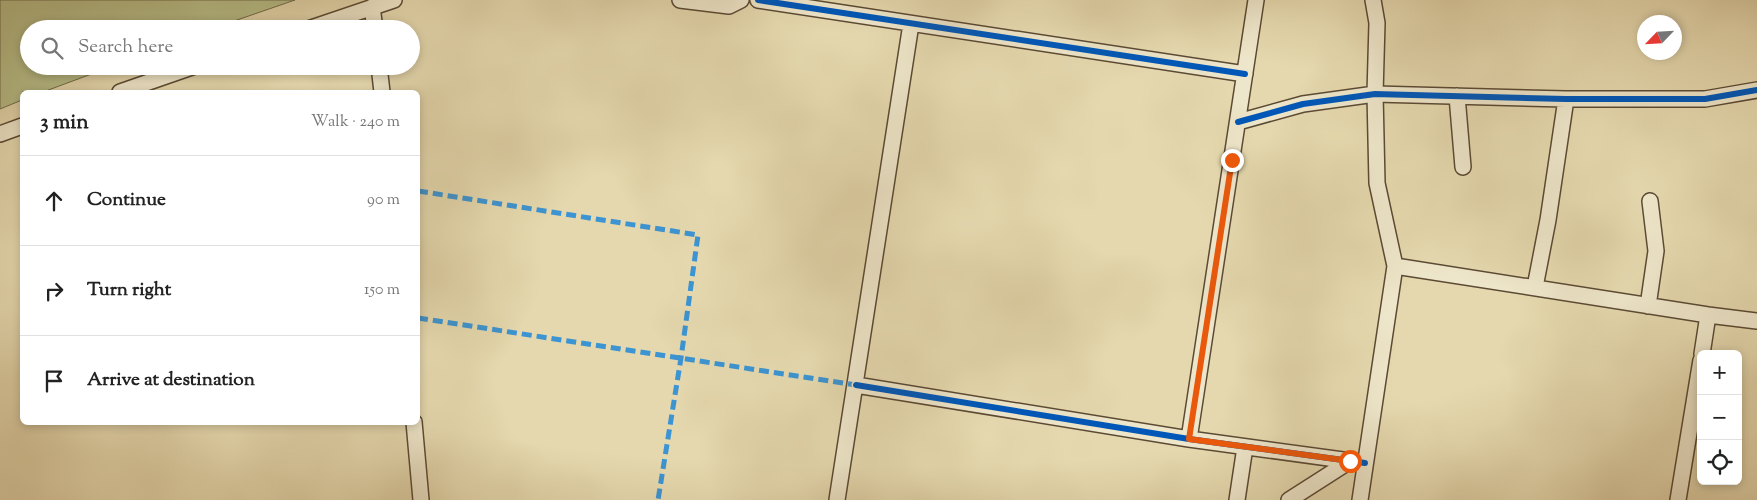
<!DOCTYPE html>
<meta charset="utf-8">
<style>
body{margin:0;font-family:"Sorts Mill Goudy",serif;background:#f2f2f2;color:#222}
.controls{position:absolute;right:15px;bottom:15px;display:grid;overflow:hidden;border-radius:8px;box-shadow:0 2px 8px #0003}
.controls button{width:45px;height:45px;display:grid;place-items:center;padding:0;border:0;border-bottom:1px solid #e0e0e0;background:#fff;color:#222;font:25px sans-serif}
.compass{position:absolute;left:1637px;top:15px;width:45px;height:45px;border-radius:50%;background:#fff;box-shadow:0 2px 8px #0003;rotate:245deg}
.stop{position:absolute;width:15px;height:15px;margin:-11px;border:4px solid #ea580c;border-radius:50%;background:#fff}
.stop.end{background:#ea580c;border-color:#fff;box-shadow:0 1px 5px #0008}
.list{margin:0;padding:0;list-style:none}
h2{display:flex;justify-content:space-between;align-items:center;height:65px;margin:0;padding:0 20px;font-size:21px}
h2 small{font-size:16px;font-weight:400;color:#767676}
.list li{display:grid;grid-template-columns:32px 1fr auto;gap:15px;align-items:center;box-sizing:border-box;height:90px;padding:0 20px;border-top:1px solid #e0e0e0}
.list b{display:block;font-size:19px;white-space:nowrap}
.list em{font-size:16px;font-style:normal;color:#767676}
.icon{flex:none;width:28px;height:28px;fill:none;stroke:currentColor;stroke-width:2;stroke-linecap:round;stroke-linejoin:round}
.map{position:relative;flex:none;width:1757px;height:500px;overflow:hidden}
.search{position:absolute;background:#fff;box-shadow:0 2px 8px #0003;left:20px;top:20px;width:400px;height:55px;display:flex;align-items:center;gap:12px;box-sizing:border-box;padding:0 18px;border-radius:28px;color:#767676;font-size:19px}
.panel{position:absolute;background:#fff;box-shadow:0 2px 8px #0003;left:20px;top:90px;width:400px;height:335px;border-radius:8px}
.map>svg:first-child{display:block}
</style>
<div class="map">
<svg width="1757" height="500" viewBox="0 0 1757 500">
<rect width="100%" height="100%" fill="#e5d8ae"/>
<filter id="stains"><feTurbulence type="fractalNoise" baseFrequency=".004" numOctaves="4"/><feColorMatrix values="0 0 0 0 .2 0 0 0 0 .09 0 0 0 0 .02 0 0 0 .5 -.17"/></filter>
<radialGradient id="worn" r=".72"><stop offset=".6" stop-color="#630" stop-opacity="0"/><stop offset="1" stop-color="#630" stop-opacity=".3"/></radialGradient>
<path fill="#b7be89" stroke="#726c4a" d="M0 0H295L211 29H29V66H113L43 92H22V100L0 109Z"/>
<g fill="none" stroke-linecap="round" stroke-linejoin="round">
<g stroke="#5b4a34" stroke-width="18">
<path id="street" d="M680 0 729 6 741 0
M758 0 1245 74
M372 7 375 29
M308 29 394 0
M379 66 382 92
M120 92 195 66
M1457 96 1463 167
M1238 122 1303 104 1375 94 1566 99H1705L1757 90
M0 134 22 126
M1395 266 1708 315 1757 321
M1535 287 1548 220 1566 99
M1648 306 1656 251 1650 201
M1702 354 1708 315
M856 385 1189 439 1365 463
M414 422 421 500
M1189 439 1256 0
M837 500 911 24
M1237 500 1245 447
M1289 500 1350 461
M1360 500 1395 266 1377 183 1375 94 1377 23 1373 0
M1678 500 1701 360"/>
</g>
<use href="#street" stroke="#eee6ca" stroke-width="15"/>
<path stroke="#3c94d2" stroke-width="5" stroke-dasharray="10 5" stroke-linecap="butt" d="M418 191 698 235 681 358 658 500
M418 318 856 385"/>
<g stroke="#eee6ca" stroke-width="9">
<path id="cycleway" d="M758 0 1245 74
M1238 122 1303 104 1375 94 1566 99H1705L1757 90
M856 385 1189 439 1365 463"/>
</g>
<use href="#cycleway" stroke="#0057b8" stroke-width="6"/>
</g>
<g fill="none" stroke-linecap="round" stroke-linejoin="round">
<path stroke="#ea580c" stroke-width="6" d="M1232 160 1189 439 1350 461"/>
</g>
<rect width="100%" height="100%" filter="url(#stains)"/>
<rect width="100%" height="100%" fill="url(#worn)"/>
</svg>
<div class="controls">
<button>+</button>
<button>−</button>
<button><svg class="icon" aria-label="locate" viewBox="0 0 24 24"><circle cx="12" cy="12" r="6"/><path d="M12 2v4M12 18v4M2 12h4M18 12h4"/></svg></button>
</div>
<svg class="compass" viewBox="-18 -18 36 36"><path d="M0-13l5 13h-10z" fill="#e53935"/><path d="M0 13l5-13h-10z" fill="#767676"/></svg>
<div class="stop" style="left:1350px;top:461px"></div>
<div class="stop end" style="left:1232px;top:160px"></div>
<div class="search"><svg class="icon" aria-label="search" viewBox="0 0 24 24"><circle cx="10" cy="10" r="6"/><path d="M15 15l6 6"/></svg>Search here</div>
<section class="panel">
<h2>3 min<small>Walk · 240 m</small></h2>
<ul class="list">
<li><svg class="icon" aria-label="ahead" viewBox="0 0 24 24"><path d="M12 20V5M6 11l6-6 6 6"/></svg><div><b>Continue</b></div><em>90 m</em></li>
<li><svg class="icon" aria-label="right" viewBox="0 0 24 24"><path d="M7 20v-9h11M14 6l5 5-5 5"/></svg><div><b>Turn right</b></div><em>150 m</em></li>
<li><svg class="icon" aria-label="arrive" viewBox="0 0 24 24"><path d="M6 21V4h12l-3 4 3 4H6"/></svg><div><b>Arrive at destination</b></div></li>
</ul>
</section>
</div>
